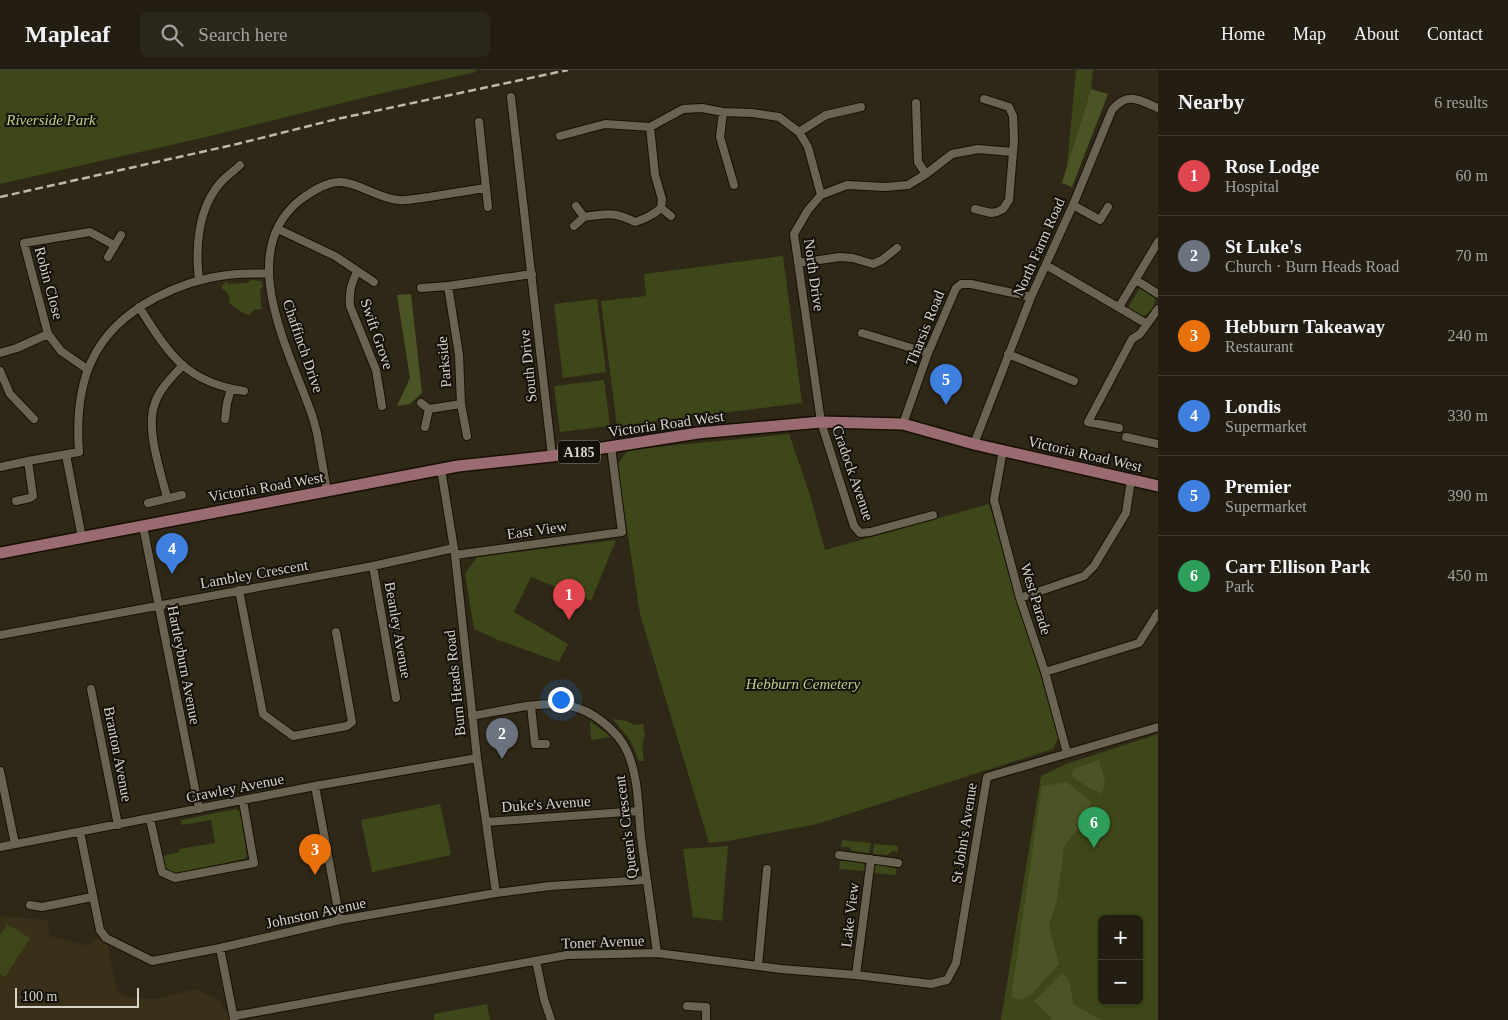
<!DOCTYPE html>
<meta charset="utf-8">
<style>
body{margin:0;font-family:"Times New Roman",serif;background:#2b271a;color:#f1f3f6}
.controls{position:absolute;right:15px;bottom:15px;display:grid;overflow:hidden;border-radius:8px;box-shadow:0 1px 4px #0004}
.controls button{width:45px;height:45px;display:grid;place-items:center;padding:0;border:0;border-bottom:1px solid #403c31;background:#231e11;color:#f1f3f6;font:25px sans-serif}
.scale{position:absolute;left:15px;bottom:12px;width:124px;box-sizing:border-box;padding-left:5px;border:2px solid #d7d3c9;border-top:0;font-size:14px;line-height:18px;white-space:nowrap;color:#d7d3c9;-webkit-text-stroke:4px #14110a;paint-order:stroke}
.you{position:absolute;left:560px;top:629px;width:18px;height:18px;margin:-12px;border:4px solid #fff;border-radius:50%;background:#1a73e8;box-shadow:0 0 0 8px #1a73e833}
.badge{display:grid;place-items:center;width:32px;height:32px;border-radius:50%;background:#0f766e;color:#fff;font-size:16px;font-weight:700}
.pin{position:absolute;translate:-50% -41px;filter:drop-shadow(0 1px 2px #0008)}
.pin::after{content:'';position:absolute;top:26px;width:18px;height:15px;background:inherit;clip-path:polygon(0 0,100% 0,50% 100%)}
.list{margin:0;padding:0;list-style:none}
h2{display:flex;justify-content:space-between;align-items:center;height:65px;margin:0;padding:0 20px;font-size:21px}
h2 small{font-size:16px;font-weight:400;color:#a3a29f}
.list li{display:grid;grid-template-columns:32px 1fr auto;gap:15px;align-items:center;box-sizing:border-box;height:80px;padding:0 20px;border-top:1px solid #403c31}
.list b{display:block;font-size:19px;white-space:nowrap}
.list p{margin:0;font-size:16px;white-space:nowrap;color:#a3a29f}
.list em{font-size:16px;font-style:normal;color:#a3a29f}
.icon{flex:none;width:28px;height:28px;fill:none;stroke:currentColor;stroke-width:2;stroke-linecap:round;stroke-linejoin:round}
.map{position:relative;flex:none;width:1158px;height:950px;overflow:hidden}
header{display:flex;align-items:center;gap:30px;box-sizing:border-box;height:70px;padding:0 25px;background:#231e11;border-bottom:1px solid #403c31}
header strong{font-size:24px}
nav{display:flex;gap:28px;margin-inline-start:auto;font-size:18px}
.search{width:350px;height:45px;background:#2b271a;display:flex;align-items:center;gap:12px;box-sizing:border-box;padding:0 18px;border-radius:8px;color:#a3a29f;font-size:19px}
main{display:flex}
aside{flex:1;background:#231e11}
.map>svg:first-child{display:block}
</style>
<header>
<strong>Mapleaf</strong>
<div class="search"><svg class="icon" aria-label="search" viewBox="0 0 24 24"><circle cx="10" cy="10" r="6"/><path d="M15 15l6 6"/></svg>Search here</div>
<nav><a>Home</a><a>Map</a><a>About</a><a>Contact</a></nav>
</header>
<main>
<div class="map">
<svg width="1158" height="950" viewBox="0 0 1158 950">
<rect width="100%" height="100%" fill="#2f2817"/>
<path fill="#3a3019" d="M0 846 47 850 50 866 89 876 96 867 108 876 117 922 129 927 156 929 195 919 219 930 225 941 226 940 230 950H0Z"/>
<path fill="#3e4719" fill-rule="evenodd" d="M0 0H475L476 2 387 22 210 66 0 114Z
M1076 0H1093L1091 19 1067 97Z
M783 186 802 333 617 356 601 231 646 226 644 204Z
M251 210 261 211 263 216 260 221 262 239 254 240 249 245 241 242 229 233 230 228 226 221 222 219V216L226 211 229 214 247 213Z
M1140 218 1154 226 1155 230C1154 238 1150 245 1142 246L1128 238Z
M597 229 606 302 563 308 554 234Z
M604 310 610 356 560 362 554 316Z
M789 364 810 425 825 480 989 434 1059 666 1053 679 817 754 728 771 709 773 640 544 617 395 628 380Z
M616 470 591 531 531 507 514 542 568 574 559 592 498 570 474 559 465 504 477 487Z
M613 649 627 651 634 655 643 654 645 665 642 675 644 691H639L630 670Z
M590 651 611 667 591 670Z
M1158 664V950H1001L1041 706 1066 694ZM1102 849H1139V931H1102Z
M440 734 451 785 372 802 361 750Z
M236 739 240 742 247 786 244 789 175 804 166 800 163 786 179 782V779L215 773 211 750 182 755 181 750Z
M842 770 871 773 869 783 852 781 849 777H841Z
M874 774 898 776V782L893 781 887 785 873 784Z
M728 776 722 851 693 847 683 779Z
M853 788 863 792 865 797V801L839 799 840 791H846Z
M879 793 885 794 888 797 896 798V805L872 803V798Z
M7 854 30 868 5 907 0 904V865Z
M487 934 490 950H434V944Z"/>
<path fill="#4a5425" d="M1091 19 1108 24 1072 117 1062 113Z
M411 224 422 323 410 334 397 336 410 308 397 225Z
M1099 690 1105 711 1102 724 1088 717 1071 706 1073 699Z
M1067 712 1091 732 1087 746 1064 777 1057 830 1049 856 1059 894 1031 925 1021 930 1011 927 1042 716Z
M1063 902 1070 913 1073 934 1101 950H1053L1034 931Z"/>
<g fill="none" stroke-linecap="round" stroke-linejoin="round">
<g stroke="#171003" stroke-width="10">
<path id="street" d="M511 27 552 386
M916 33 918 92 926 104
M723 42 720 67 734 115
M479 52 488 137
M799 62 826 45 861 37
M560 66 605 54 650 57
M1073 135 1100 150 1108 137
M576 136 584 147C606 144 614 141 635 152 645 149 653 145 661 138L662 129 655 105 650 57 683 39 702 38 723 42 752 43 779 47 799 62 808 77 821 125
M661 138 671 146
M975 139 991 143 997 142 1003 139 1009 130 1014 70 1013 46 1009 37 984 29
M574 156 584 147
M278 159 335 186 374 212
M108 187 121 165
M798 193 840 187 853 188 873 194 882 190 897 178
M1046 195 1147 254
M357 202C351 214 349 222 350 236L376 300 382 336
M199 210C195 177 198 137 222 111 228 105 234 101 240 95
M1136 210 1158 224
M448 216 459 285 461 334 467 366
M421 218 448 216 532 204
M139 237C169 284 185 312 244 321
M1119 237 1158 172
M862 263 928 283
M0 283 17 278 48 264
M1008 284 1074 311
M87 299 61 281 48 264 24 173 90 162 114 175
M0 301 10 324 34 349
M421 333 429 339 425 357
M429 339 461 334
M225 349 227 333 231 319
M903 354 928 283 956 218 961 214H971L1031 227
M1119 358 1088 352 1132 269 1140 264 1158 239
M1126 367 1158 374
M974 374 1031 227 1073 135 1112 40C1127 21 1140 30 1158 38
M1003 380 994 430 1020 528 1045 602 1067 683
M66 385 82 468
M0 397 28 391
M441 399 455 485 477 688 496 823
M327 421 317 363 313 348C292 285 233 184 300 130 311 122 327 111 341 112 360 113 379 129 399 130 408 131 420 128 429 127 448 124 466 121 485 118
M167 428C161 402 145 359 155 333 160 318 173 306 183 295
M16 431 30 428 33 426 28 391 79 382C74 313 91 262 155 228 178 216 201 208 227 205 241 203 256 204 269 203
M148 433 182 425
M933 445 870 462 860 463 854 456 821 352 794 164 808 140 821 125 847 115 885 117 908 115 926 104 952 84 978 79 1013 82
M143 456 199 739
M455 485 622 462 611 377
M373 496 396 628
M239 520 263 644 293 666 347 656 352 652 336 562
M1020 528 1084 506 1094 496 1126 443 1131 410
M0 565 373 496 454 478
M1045 602 1139 573 1158 543
M91 619 118 755
M531 636 535 674H546
M472 646C504 641 538 630 570 636 592 640 618 661 627 681 639 708 638 738 641 767 646 806 652 845 657 883
M0 701 15 774
M315 716 340 850
M150 749 162 802 175 808 254 793 243 731
M486 752 639 741
M80 762 100 860 106 868 152 891 220 878 340 850 496 823 550 816 646 810
M0 777 315 716 477 688
M839 785 898 793
M30 835 42 837 92 827
M220 878 234 949
M536 891 544 929 551 950
M758 896 767 799
M856 905 871 789
M687 936 706 937V950
M234 946 567 885 657 883 781 899 856 905 931 914 947 910 956 893 987 707 1158 657"/>
</g>
<g stroke="#171003" stroke-width="14">
<path id="primary" d="M0 483 458 396 552 386 698 363 821 352 903 354 974 374 1158 416"/>
</g>
<use href="#street" stroke="#6b6351" stroke-width="8"/>
<use href="#primary" stroke="#9a6c71" stroke-width="11"/>
<path stroke="#bcb8ad" stroke-width="2.5" stroke-dasharray="8 4" stroke-linecap="butt" d="M0 127 237 74 337 49 568 0"/>
</g>
<g text-anchor="middle" dominant-baseline="central" stroke-width="4" stroke-linejoin="round" paint-order="stroke">
<rect fill="#14110a" stroke="#9c9990" stroke-width="1" x="558" y="370.5" width="42" height="23" rx="4"/>
<g font-size="14" font-weight="bold" fill="#d7d3c9">
<text x="579" y="382">A185</text>
</g>
<g font-size="15" font-style="italic" fill="#c0d186" stroke="#14110a">
<text x="51" y="50">Riverside Park</text>
<text x="803" y="614">Hebburn Cemetery</text>
</g>
<g font-size="15" fill="#d7d3c9" stroke="#14110a">
<text transform="translate(1039 177) rotate(-66)">North Farm Road</text>
<text transform="translate(814 205) rotate(82)">North Drive</text>
<text transform="translate(49 213) rotate(75)">Robin Close</text>
<text transform="translate(925 258) rotate(-68)">Tharsis Road</text>
<text transform="translate(377 264) rotate(71)">Swift Grove</text>
<text transform="translate(303 276) rotate(71)">Chaffinch Drive</text>
<text transform="translate(444 292) rotate(-95)">Parkside</text>
<text transform="translate(528 296) rotate(-96)">South Drive</text>
<text transform="translate(666 354) rotate(-8)">Victoria Road West</text>
<text transform="translate(1085 384) rotate(13)">Victoria Road West</text>
<text transform="translate(853 403) rotate(71)">Cradock Avenue</text>
<text transform="translate(266 417) rotate(-10)">Victoria Road West</text>
<text transform="translate(537 460) rotate(-8)">East View</text>
<text transform="translate(254 504) rotate(-10)">Lambley Crescent</text>
<text transform="translate(1036 529) rotate(73)">West Parade</text>
<text transform="translate(398 560) rotate(80)">Beanley Avenue</text>
<text transform="translate(184 595) rotate(79)">Hartleyburn Avenue</text>
<text transform="translate(455 613) rotate(-96)">Burn Heads Road</text>
<text transform="translate(118 684) rotate(79)">Branton Avenue</text>
<text transform="translate(235 718) rotate(-11)">Crawley Avenue</text>
<text transform="translate(546 734) rotate(-4)">Duke's Avenue</text>
<text transform="translate(626 757) rotate(-97)">Queen's Crescent</text>
<text transform="translate(964 763) rotate(-81)">St John's Avenue</text>
<text transform="translate(316 843) rotate(-12)">Johnston Avenue</text>
<text transform="translate(850 845) rotate(-83)">Lake View</text>
<text transform="translate(603 872) rotate(-2)">Toner Avenue</text>
</g>
</g>
</svg>
<div class="controls">
<button>+</button>
<button>−</button>
</div>
<div class="scale">100 m</div>
<div class="you"></div>
<div class="pin badge" style="left:569px;top:550px;background:#e0444e">1</div>
<div class="pin badge" style="left:502px;top:689px;background:#6b7280">2</div>
<div class="pin badge" style="left:315px;top:805px;background:#e8710a">3</div>
<div class="pin badge" style="left:172px;top:504px;background:#3f7fe0">4</div>
<div class="pin badge" style="left:946px;top:335px;background:#3f7fe0">5</div>
<div class="pin badge" style="left:1094px;top:778px;background:#2e9e5b">6</div>
</div>
<aside>
<h2>Nearby<small>6 results</small></h2>
<ul class="list">
<li><span class="badge" style="background:#e0444e">1</span><div><b>Rose Lodge</b><p>Hospital</p></div><em>60 m</em></li>
<li><span class="badge" style="background:#6b7280">2</span><div><b>St Luke's</b><p>Church · Burn Heads Road</p></div><em>70 m</em></li>
<li><span class="badge" style="background:#e8710a">3</span><div><b>Hebburn Takeaway</b><p>Restaurant</p></div><em>240 m</em></li>
<li><span class="badge" style="background:#3f7fe0">4</span><div><b>Londis</b><p>Supermarket</p></div><em>330 m</em></li>
<li><span class="badge" style="background:#3f7fe0">5</span><div><b>Premier</b><p>Supermarket</p></div><em>390 m</em></li>
<li><span class="badge" style="background:#2e9e5b">6</span><div><b>Carr Ellison Park</b><p>Park</p></div><em>450 m</em></li>
</ul>
</aside>
</main>
